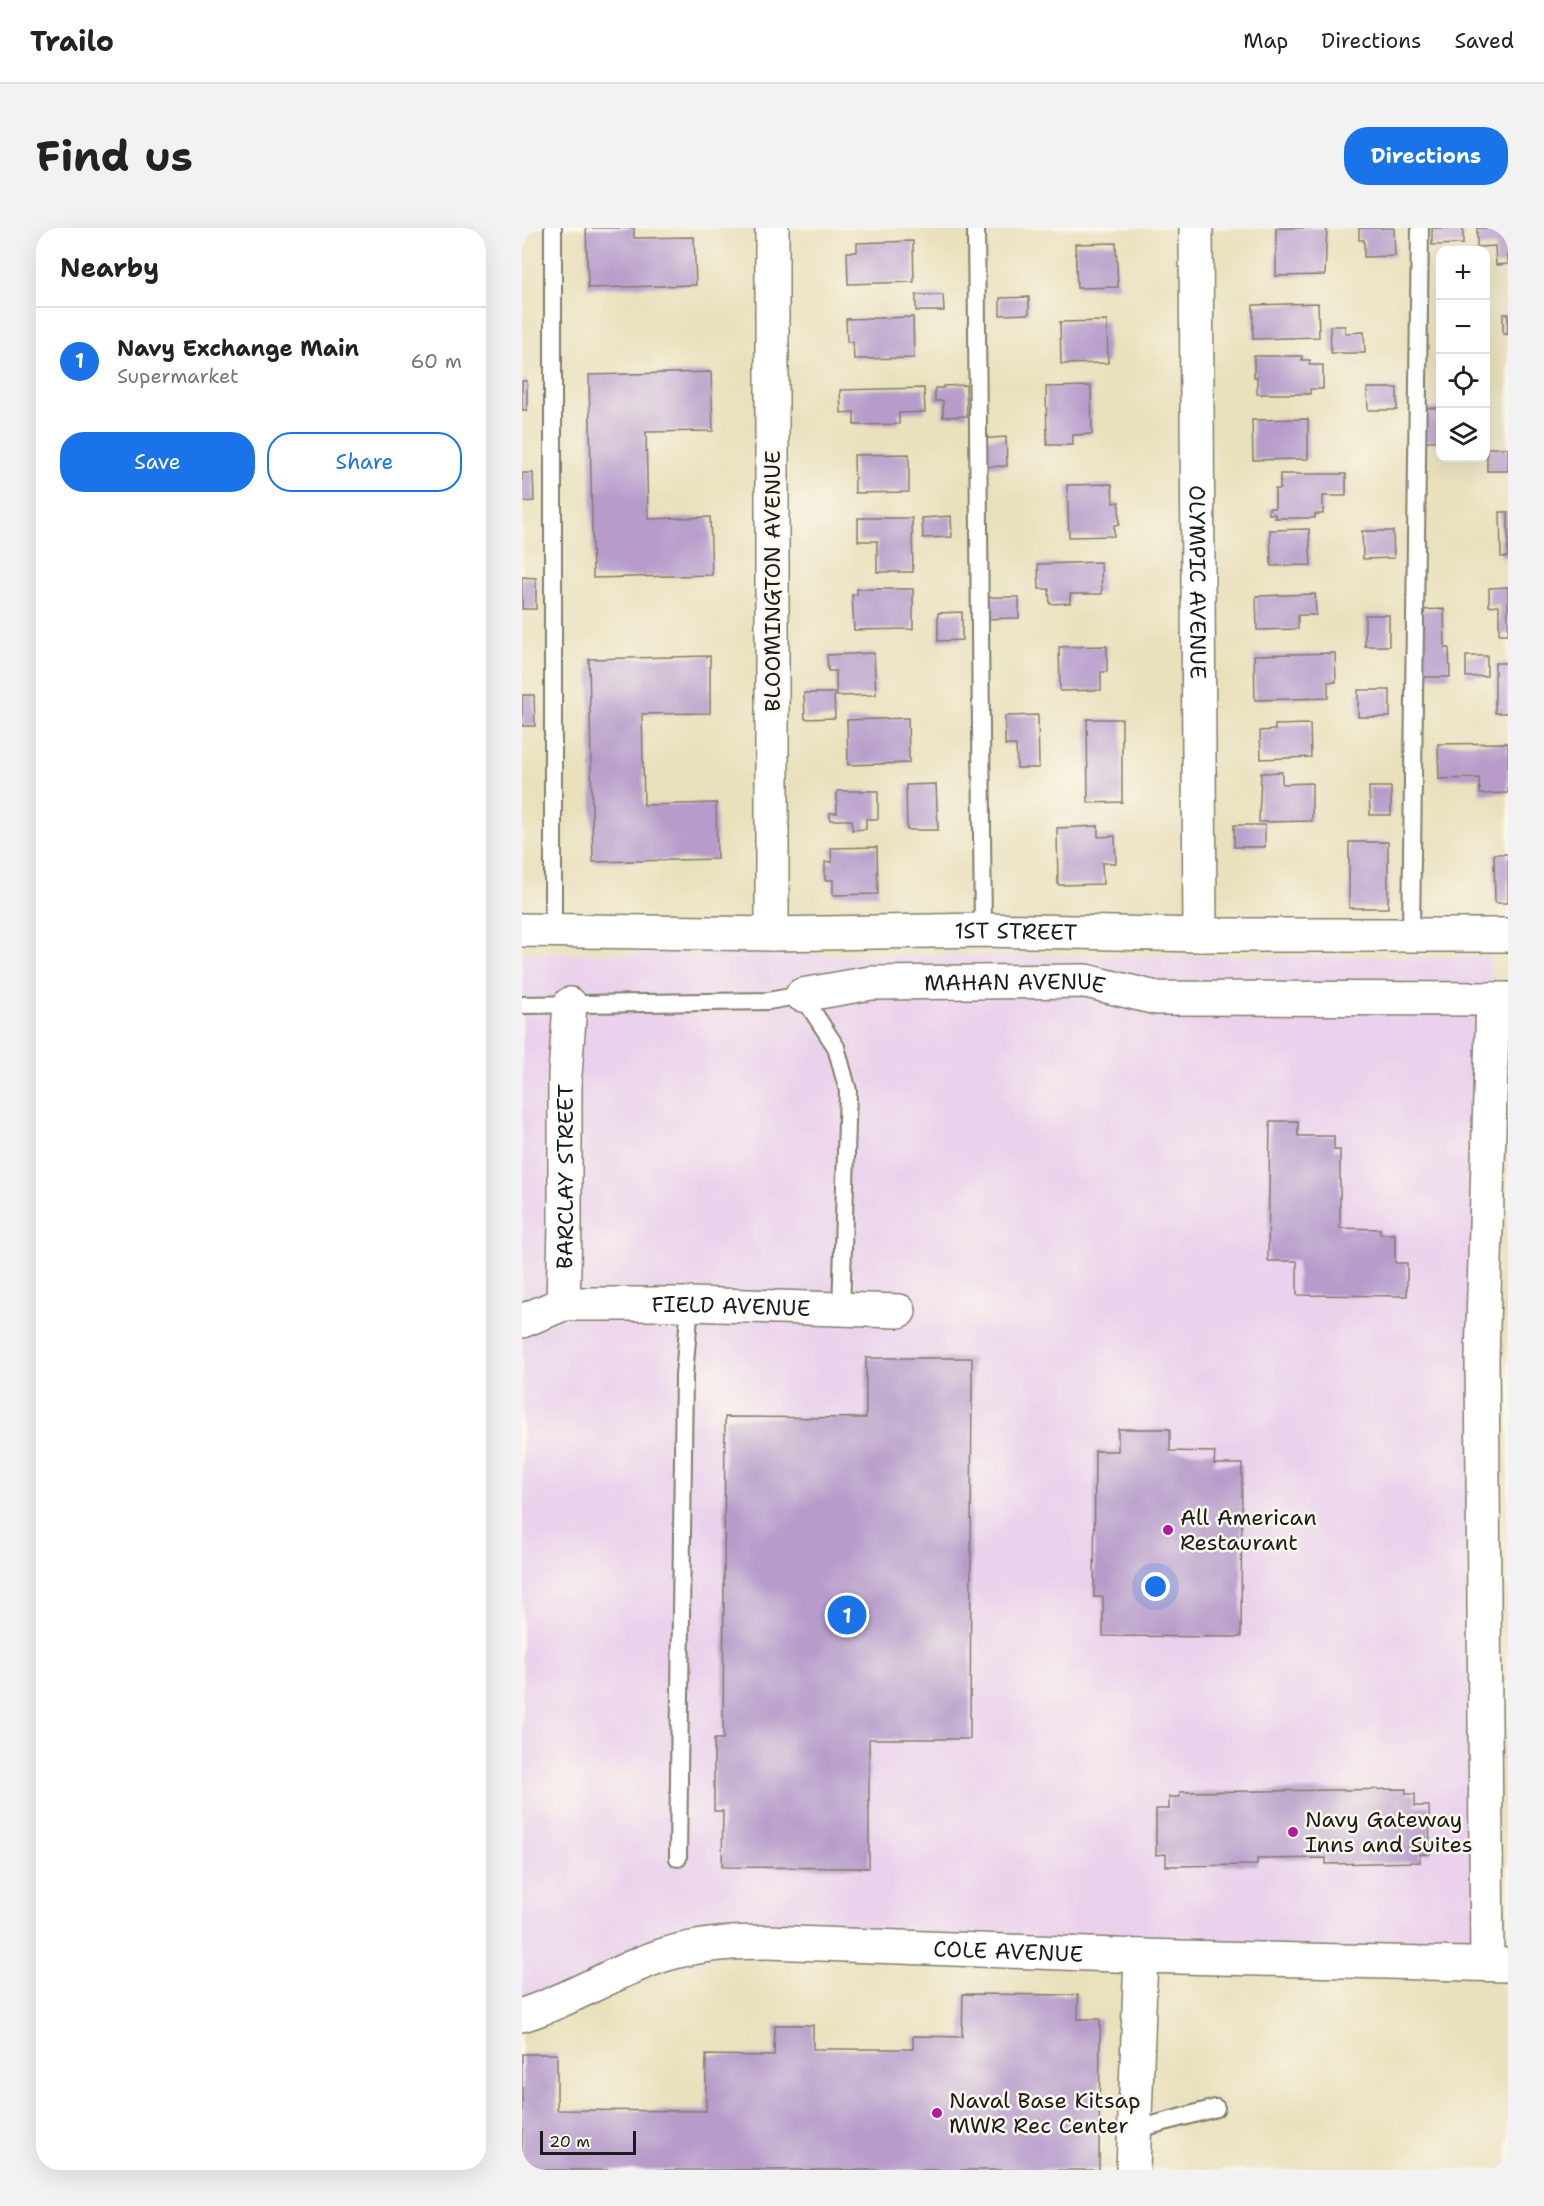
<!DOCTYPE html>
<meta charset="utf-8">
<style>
body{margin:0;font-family:"Shantell Sans",sans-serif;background:#f2f2f2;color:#222}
.controls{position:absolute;right:18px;top:18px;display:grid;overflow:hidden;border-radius:12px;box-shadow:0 6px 24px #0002}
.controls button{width:54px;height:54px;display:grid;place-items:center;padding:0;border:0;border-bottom:2px solid #e0e0e0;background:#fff;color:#222;font:30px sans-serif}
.scale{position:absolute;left:18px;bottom:15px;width:96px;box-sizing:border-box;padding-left:6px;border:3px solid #1c1c1c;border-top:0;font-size:16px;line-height:21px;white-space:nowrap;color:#1c1c1c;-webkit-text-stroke:4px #fbf7ec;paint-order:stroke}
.you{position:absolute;left:634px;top:1359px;width:21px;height:21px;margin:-15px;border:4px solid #fff;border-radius:50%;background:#1a73e8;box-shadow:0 0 0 9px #1a73e833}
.badge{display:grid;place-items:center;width:39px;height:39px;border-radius:50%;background:#1a73e8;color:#fff;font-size:20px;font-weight:700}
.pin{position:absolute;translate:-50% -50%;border:3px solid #fff;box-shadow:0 2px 6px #0006}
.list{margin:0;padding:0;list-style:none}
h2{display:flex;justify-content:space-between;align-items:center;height:78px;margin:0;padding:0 24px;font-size:26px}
h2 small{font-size:20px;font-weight:400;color:#767676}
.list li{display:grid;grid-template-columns:39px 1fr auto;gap:18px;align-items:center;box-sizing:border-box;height:108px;padding:0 24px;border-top:2px solid #e0e0e0}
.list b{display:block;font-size:22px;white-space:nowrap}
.list p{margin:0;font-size:20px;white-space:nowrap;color:#767676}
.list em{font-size:20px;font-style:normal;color:#767676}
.actions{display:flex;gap:12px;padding:18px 24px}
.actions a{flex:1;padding:14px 0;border:2px solid #1a73e8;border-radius:24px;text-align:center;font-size:21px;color:#1a73e8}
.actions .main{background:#1a73e8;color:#fff}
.icon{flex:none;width:33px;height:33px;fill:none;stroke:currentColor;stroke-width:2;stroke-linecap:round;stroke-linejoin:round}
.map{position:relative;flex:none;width:986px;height:1942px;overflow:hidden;border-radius:24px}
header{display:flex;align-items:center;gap:36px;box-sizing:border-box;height:84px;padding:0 30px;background:#fff;border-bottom:2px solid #e0e0e0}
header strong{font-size:28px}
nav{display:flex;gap:33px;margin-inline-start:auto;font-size:21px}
.intro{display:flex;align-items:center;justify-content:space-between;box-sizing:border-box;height:144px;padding:0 36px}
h1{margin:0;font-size:42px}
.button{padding:15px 27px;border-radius:24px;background:#1a73e8;color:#fff;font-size:21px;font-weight:700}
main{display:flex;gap:36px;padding:0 36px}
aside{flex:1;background:#fff;border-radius:24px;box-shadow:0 6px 24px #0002}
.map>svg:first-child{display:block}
</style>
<header>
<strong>Trailo</strong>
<nav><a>Map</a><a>Directions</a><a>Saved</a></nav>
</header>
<div class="intro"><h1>Find us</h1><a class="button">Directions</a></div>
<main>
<aside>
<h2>Nearby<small></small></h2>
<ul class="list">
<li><span class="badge">1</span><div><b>Navy Exchange Main</b><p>Supermarket</p></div><em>60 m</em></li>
</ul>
<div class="actions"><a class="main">Save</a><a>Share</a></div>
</aside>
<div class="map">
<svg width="986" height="1942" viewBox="0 0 986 1942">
<rect width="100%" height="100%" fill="#fbf7ec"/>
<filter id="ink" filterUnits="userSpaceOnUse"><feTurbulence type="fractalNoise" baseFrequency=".0167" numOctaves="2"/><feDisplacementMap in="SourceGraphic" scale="12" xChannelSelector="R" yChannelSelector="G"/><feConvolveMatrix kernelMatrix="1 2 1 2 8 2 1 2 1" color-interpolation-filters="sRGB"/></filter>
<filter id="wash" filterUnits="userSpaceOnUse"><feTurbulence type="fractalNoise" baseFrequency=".008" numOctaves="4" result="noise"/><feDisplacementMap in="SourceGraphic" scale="24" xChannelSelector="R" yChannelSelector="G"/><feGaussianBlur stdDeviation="1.35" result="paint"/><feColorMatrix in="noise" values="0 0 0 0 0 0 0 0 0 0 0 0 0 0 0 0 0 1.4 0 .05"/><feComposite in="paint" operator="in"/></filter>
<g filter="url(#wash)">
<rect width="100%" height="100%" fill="#e9e0bc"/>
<path fill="#ead1ec" d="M0 725 968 729 971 771 965 1736 246 1714 0 1785Z"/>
<g id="blocks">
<path fill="#b79ccb" d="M64 0H112V10L172 9 174 57 66 60Z
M754 0H805L803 47 754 48Z
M837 0H872L873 28 842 29V12H837Z
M910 0H941V16L910 17Z
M955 0H986V36L974 37 973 18 955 19Z
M391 13 392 54 326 56 325 24H335V15Z
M594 15 596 59 555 60 553 16Z
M394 67H421L422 83H394Z
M507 69V86L478 87V70Z
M796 75 797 109 731 111V77Z
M981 86H986V106H981Z
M391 89 392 130 332 131 331 114H325L324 91Z
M585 93 586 135 539 136 538 94Z
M808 98H823V105L842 104 843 125H809Z
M732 128H780V132H788L787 137H801V161H788V166H735V149H732Z
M189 144 191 203 124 204 126 291 188 289 190 347 71 350 67 147Z
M0 153H5V182H0Z
M444 157 445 188 421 189V173H413V160H421V158Z
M569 158 570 206 551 207V217H525L524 159Z
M402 160 403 184 377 185V196L332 197V184L319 185 318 162Z
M845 160H875V182H846Z
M898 180H918V213H899Z
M786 191V231L731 232 730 192Z
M484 209 485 238 457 239 456 211Z
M965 220H986V243H965Z
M387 226V264L333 265 332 227Z
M0 245H11L12 273 0 274Z
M758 246H824V268H801V286H793V290H753V286H747V280H753V261H758Z
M590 256 591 275 597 274V297H592V308L547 309 545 257Z
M978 284H986V329H979Z
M429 288 430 309 401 310 400 290Z
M336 290H390L391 344H355V313H336Z
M787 301 789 337 749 338 748 302Z
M840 303H871L872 330 841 331Z
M579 334 580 366H548V375L528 376 527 361H517L516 336Z
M0 349 14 350V381H0Z
M986 359V406H977V377L967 378V360Z
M335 361H391V401L332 402 330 367H335Z
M793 366 794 387H776V401L735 402 734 368Z
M458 369H497V390L458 391Z
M922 381 923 420H927L928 449H897L899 382Z
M440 384V412L416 413V385Z
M843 387H867V418H843Z
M585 418V444H579V462L538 463 537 419Z
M352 425 354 467 314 468V443H306L305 427Z
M813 425 814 454H806V470L733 472 732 427Z
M188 428V485L120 486 122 577 194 575 195 631 71 634 67 431Z
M944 428H965V448L944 449Z
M973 435H986V485H973Z
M836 462H868V489H836Z
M282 465H312L313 490 283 491Z
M0 467H12L13 498H0Z
M516 487 517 540H495L494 517H483V488Z
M386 490 387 535 326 537 325 492Z
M565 491H600V574L566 575Z
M788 496 789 529 739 531 738 503 753 502V497Z
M986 515V565L958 566 957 550 917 551 916 516Z
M760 544V556L790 555V593L737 594 739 545Z
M414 556 416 602H385L384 557Z
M847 559H869V587H848Z
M315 563H356V591H344V601L330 602V592H308V585H315Z
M712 597H743V619H712Z
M576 598V609L593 608 594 635H580L581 656 536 657 535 600Z
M827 614H866V680H827Z
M355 619 356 666 311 667V652H303V634H310L309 620Z
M972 626H986V675H973Z
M748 893H776V908H812V922H818V1000L858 1001V1006H873V1035H885V1068L775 1067V1033H746Z
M344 1130H450L448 1511H347V1640L200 1639 201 1583H192V1511H201L203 1189 344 1190Z
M596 1201H648V1223L693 1224 692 1236H720L719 1409 581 1408V1369H572L573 1223H596Z
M884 1561V1566H893V1578H907L908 1626H898V1634L804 1636V1630L735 1631V1637L644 1638V1626L634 1627V1581H647V1569H658V1564Z
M441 1766 556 1767V1791H578L577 1942H0V1826H35V1882L184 1883V1827L252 1828 253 1797H291V1821H391V1808L440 1809Z"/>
</g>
</g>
<g filter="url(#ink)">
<use href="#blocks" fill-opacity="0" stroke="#827e6c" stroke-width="1.5"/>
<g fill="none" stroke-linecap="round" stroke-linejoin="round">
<g stroke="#827e6c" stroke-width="20">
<path id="service" d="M31 0V702
M454 0 461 702
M889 706 898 0
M0 777 246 773 280 767 314 819 326 863 319 1082
M156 1630 162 1147 168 1076
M612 1902 694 1880"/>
</g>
<g stroke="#827e6c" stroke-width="36">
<g id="minor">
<path d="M250 0V706"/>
<path id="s1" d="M674 0 678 707"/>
<path id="s2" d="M0 702 250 706 461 702 678 707H986"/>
<path id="s3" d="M280 767 349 755 564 753 634 770 986 771"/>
<path id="s4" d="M41 1076H168L377 1083"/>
<path id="s5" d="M0 1093 41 1076 43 999V847L48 776"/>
<path d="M965 1736 960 1130 971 771"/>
<path id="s6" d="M0 1787C50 1772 95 1741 145 1726 179 1716 211 1714 246 1714L619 1728 986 1737"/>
<path d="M611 1942 619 1728"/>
</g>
</g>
<use href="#service" stroke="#fff" stroke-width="16"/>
<use href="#minor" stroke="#fff" stroke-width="33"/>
</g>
</g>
<g fill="#b5179e" stroke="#fbf7ec" stroke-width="2">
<circle cx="646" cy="1302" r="6"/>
<circle cx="771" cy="1604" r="6"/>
<circle cx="415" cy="1885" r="6"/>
</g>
<g text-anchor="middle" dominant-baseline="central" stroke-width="5" stroke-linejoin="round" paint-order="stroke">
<g font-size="22" fill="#1c1c1c" stroke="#fbf7ec">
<text transform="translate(250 353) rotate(-90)">BLOOMINGTON AVENUE</text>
<text stroke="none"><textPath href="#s1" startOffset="354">OLYMPIC AVENUE</textPath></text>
<text stroke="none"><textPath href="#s2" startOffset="494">1ST STREET</textPath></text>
<text stroke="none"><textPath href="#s3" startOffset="214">MAHAN AVENUE</textPath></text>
<text stroke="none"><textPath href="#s5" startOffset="172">BARCLAY STREET</textPath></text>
<text stroke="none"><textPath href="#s4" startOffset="168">FIELD AVENUE</textPath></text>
<text stroke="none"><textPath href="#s6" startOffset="500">COLE AVENUE</textPath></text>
</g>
<g font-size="22" fill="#1c1c1c" stroke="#fbf7ec" text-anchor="start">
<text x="658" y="1289">All American<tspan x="658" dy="25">Restaurant</tspan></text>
<text x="783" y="1591">Navy Gateway<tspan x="783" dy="25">Inns and Suites</tspan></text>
<text x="427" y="1872">Naval Base Kitsap<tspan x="427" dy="25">MWR Rec Center</tspan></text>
</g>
</g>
</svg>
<div class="controls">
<button>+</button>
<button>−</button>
<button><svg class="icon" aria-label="locate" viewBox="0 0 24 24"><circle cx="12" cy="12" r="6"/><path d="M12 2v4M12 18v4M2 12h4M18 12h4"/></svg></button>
<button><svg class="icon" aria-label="layers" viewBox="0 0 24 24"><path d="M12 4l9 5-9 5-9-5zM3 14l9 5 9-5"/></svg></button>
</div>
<div class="scale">20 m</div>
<div class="you"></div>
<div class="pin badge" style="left:325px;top:1387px">1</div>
</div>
</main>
